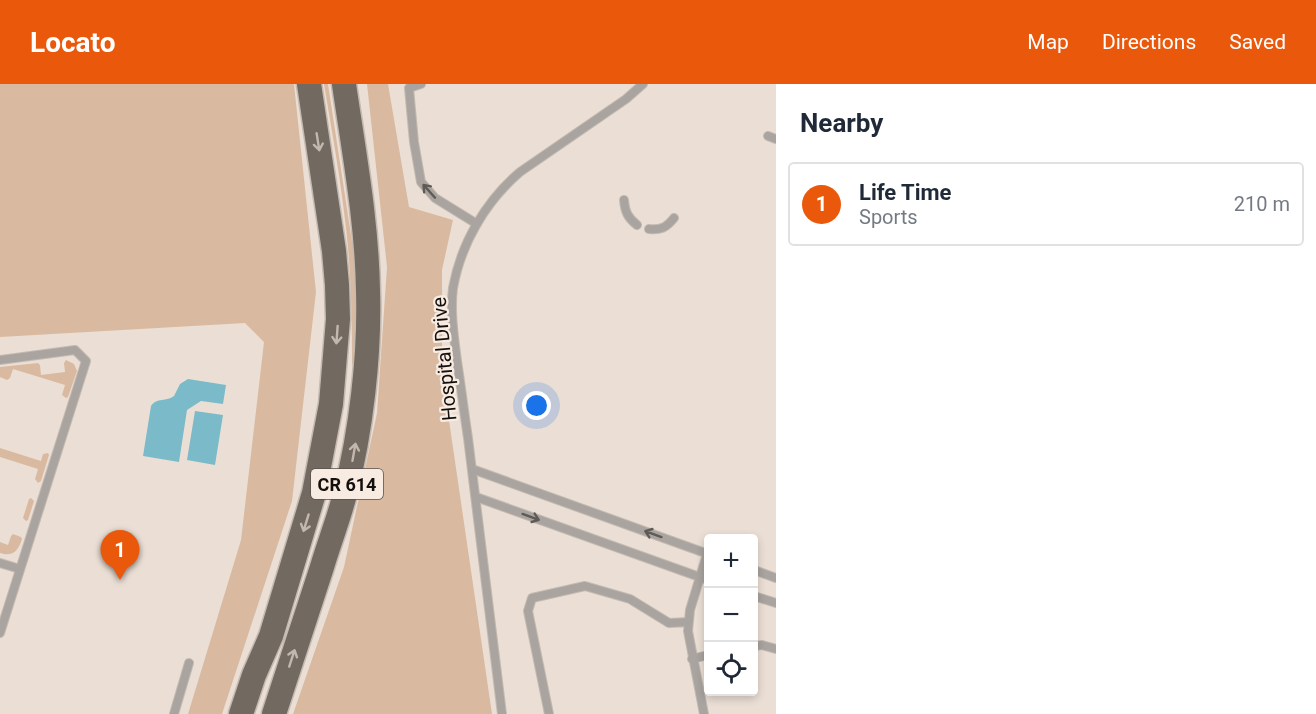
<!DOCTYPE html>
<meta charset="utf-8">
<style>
body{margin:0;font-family:Roboto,sans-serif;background:#f6f6f7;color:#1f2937}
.controls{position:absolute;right:18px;bottom:18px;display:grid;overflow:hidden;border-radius:6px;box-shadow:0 3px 9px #0003}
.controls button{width:54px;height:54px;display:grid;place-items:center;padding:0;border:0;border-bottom:2px solid #e0e1e3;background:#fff;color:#1f2937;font:30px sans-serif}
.you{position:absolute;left:537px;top:322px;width:21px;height:21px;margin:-15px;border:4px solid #fff;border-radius:50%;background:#1a73e8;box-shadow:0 0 0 9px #1a73e833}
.badge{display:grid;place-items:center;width:39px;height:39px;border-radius:50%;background:#ea580c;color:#fff;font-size:20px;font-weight:700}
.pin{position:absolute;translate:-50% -50px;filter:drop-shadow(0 2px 3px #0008)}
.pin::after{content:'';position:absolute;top:32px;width:21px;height:18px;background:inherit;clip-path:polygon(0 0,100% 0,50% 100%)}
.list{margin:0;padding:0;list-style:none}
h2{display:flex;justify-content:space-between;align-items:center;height:78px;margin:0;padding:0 24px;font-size:26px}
h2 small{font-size:20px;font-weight:400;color:#747a83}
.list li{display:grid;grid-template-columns:39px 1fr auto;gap:18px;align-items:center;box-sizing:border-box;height:84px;margin:0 12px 12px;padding:0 12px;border:2px solid #e0e1e3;border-radius:6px}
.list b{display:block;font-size:22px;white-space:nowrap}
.list p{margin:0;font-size:20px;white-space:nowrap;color:#747a83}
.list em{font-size:20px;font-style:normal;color:#747a83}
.icon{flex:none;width:33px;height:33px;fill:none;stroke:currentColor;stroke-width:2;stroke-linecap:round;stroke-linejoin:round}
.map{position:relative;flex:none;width:776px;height:630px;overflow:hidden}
header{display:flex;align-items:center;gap:36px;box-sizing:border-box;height:84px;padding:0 30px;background:#ea580c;color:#fff}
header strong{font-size:28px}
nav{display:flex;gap:33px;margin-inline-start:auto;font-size:21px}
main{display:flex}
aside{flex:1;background:#fff}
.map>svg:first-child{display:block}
</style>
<header>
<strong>Locato</strong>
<nav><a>Map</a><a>Directions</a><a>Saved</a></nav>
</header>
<main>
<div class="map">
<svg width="776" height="630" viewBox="0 0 776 630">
<rect width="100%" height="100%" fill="#ebdfd5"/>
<path fill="#d9baa1" d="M0 0H294L316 208 292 417 222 630H188L241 456 264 258 245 239 0 253Z
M324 0H328L360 210 358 282 352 280C352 229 351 178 344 128 339 85 331 43 324 0Z
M367 0H388L409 123 453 136 442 186V259L444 302 492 630H293L344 483 377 329 387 183Z
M66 276 74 280 77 287 68 313 66 314 62 311 65 301 13 285 10 294 7 296 0 293V283L38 279 40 281 41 291 65 288 64 279Z
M0 364 41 377 43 370 48 369 49 371 41 397 38 399 35 395 38 385 0 373Z
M31 414 34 417 28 436 26 437 23 434 29 415Z
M13 450 21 453 22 455C18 467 13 473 0 469V458L8 461 11 452Z"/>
<path fill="#7bbac9" d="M188 295 226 301 223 320 201 317 187 326 179 378 143 372 151 322C157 313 166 318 174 312L180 300Z
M195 327 223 331 215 381 187 376Z"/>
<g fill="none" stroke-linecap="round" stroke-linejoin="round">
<g stroke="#c4bab1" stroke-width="10">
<path id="service" d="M413 0 409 4 414 58 421 98 435 114 477 140
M409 4 421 0
M768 52 776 55
M624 116C625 128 628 134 637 141
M649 145C661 146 666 144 674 134
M0 276 75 266 86 277 0 549
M472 385 708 470
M476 413 708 496
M0 479 20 485
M754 486 776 494
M754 512 776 519
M754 562 762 561 776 565
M692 575 708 571
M174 630 189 579
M502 630C491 538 480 446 468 354 464 328 461 302 457 277 454 253 450 228 453 204 461 159 486 117 520 88L626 15 643 0
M549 630 528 527 532 514 585 502 630 515 669 539 689 538
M704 630 688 547 690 526 707 470"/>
</g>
<g stroke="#c4bab1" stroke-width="27">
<path id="trunk" d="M241 630 254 591 271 552 314 409 331 320 338 235 337 201 334 167 309 0
M274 630C290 581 306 532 322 483 329 459 339 434 345 410 361 348 370 271 368 207 367 138 354 69 344 0"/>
</g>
<use href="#service" stroke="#aaa4a0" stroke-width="8"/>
<use href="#trunk" stroke="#726960" stroke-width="24"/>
</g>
<defs><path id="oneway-shaft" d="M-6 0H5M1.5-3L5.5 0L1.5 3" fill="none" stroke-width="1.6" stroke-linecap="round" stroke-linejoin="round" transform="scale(1.5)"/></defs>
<g stroke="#c2b8ae">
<use href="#oneway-shaft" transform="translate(318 58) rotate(81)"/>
<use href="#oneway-shaft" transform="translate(337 251) rotate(94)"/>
<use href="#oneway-shaft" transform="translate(354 368) rotate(-80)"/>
<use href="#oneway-shaft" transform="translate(306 439) rotate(107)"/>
<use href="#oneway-shaft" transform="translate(292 574) rotate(-72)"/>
</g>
<g stroke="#5e5a56">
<use href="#oneway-shaft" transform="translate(429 107) rotate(-132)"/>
<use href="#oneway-shaft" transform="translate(531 433) rotate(20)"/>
<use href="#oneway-shaft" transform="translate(653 450) rotate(-160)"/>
</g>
<g text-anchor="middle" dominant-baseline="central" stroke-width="4.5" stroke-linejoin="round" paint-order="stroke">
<rect fill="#f8ece2" stroke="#58514c" stroke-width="1.5" x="311" y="385" width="72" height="30" rx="4.5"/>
<g font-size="18" font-weight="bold" fill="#130f0c">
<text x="347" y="400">CR 614</text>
</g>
<g font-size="20" fill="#130f0c" stroke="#f8ece2">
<text transform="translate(444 275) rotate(-95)">Hospital Drive</text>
</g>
</g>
</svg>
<div class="controls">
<button>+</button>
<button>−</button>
<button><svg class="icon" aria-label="locate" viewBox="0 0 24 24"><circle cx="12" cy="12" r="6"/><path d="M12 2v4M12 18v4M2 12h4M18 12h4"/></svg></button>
</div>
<div class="you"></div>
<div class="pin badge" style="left:120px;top:496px">1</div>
</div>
<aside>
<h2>Nearby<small></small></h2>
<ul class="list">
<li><span class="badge">1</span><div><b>Life Time</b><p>Sports</p></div><em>210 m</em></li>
</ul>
</aside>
</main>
